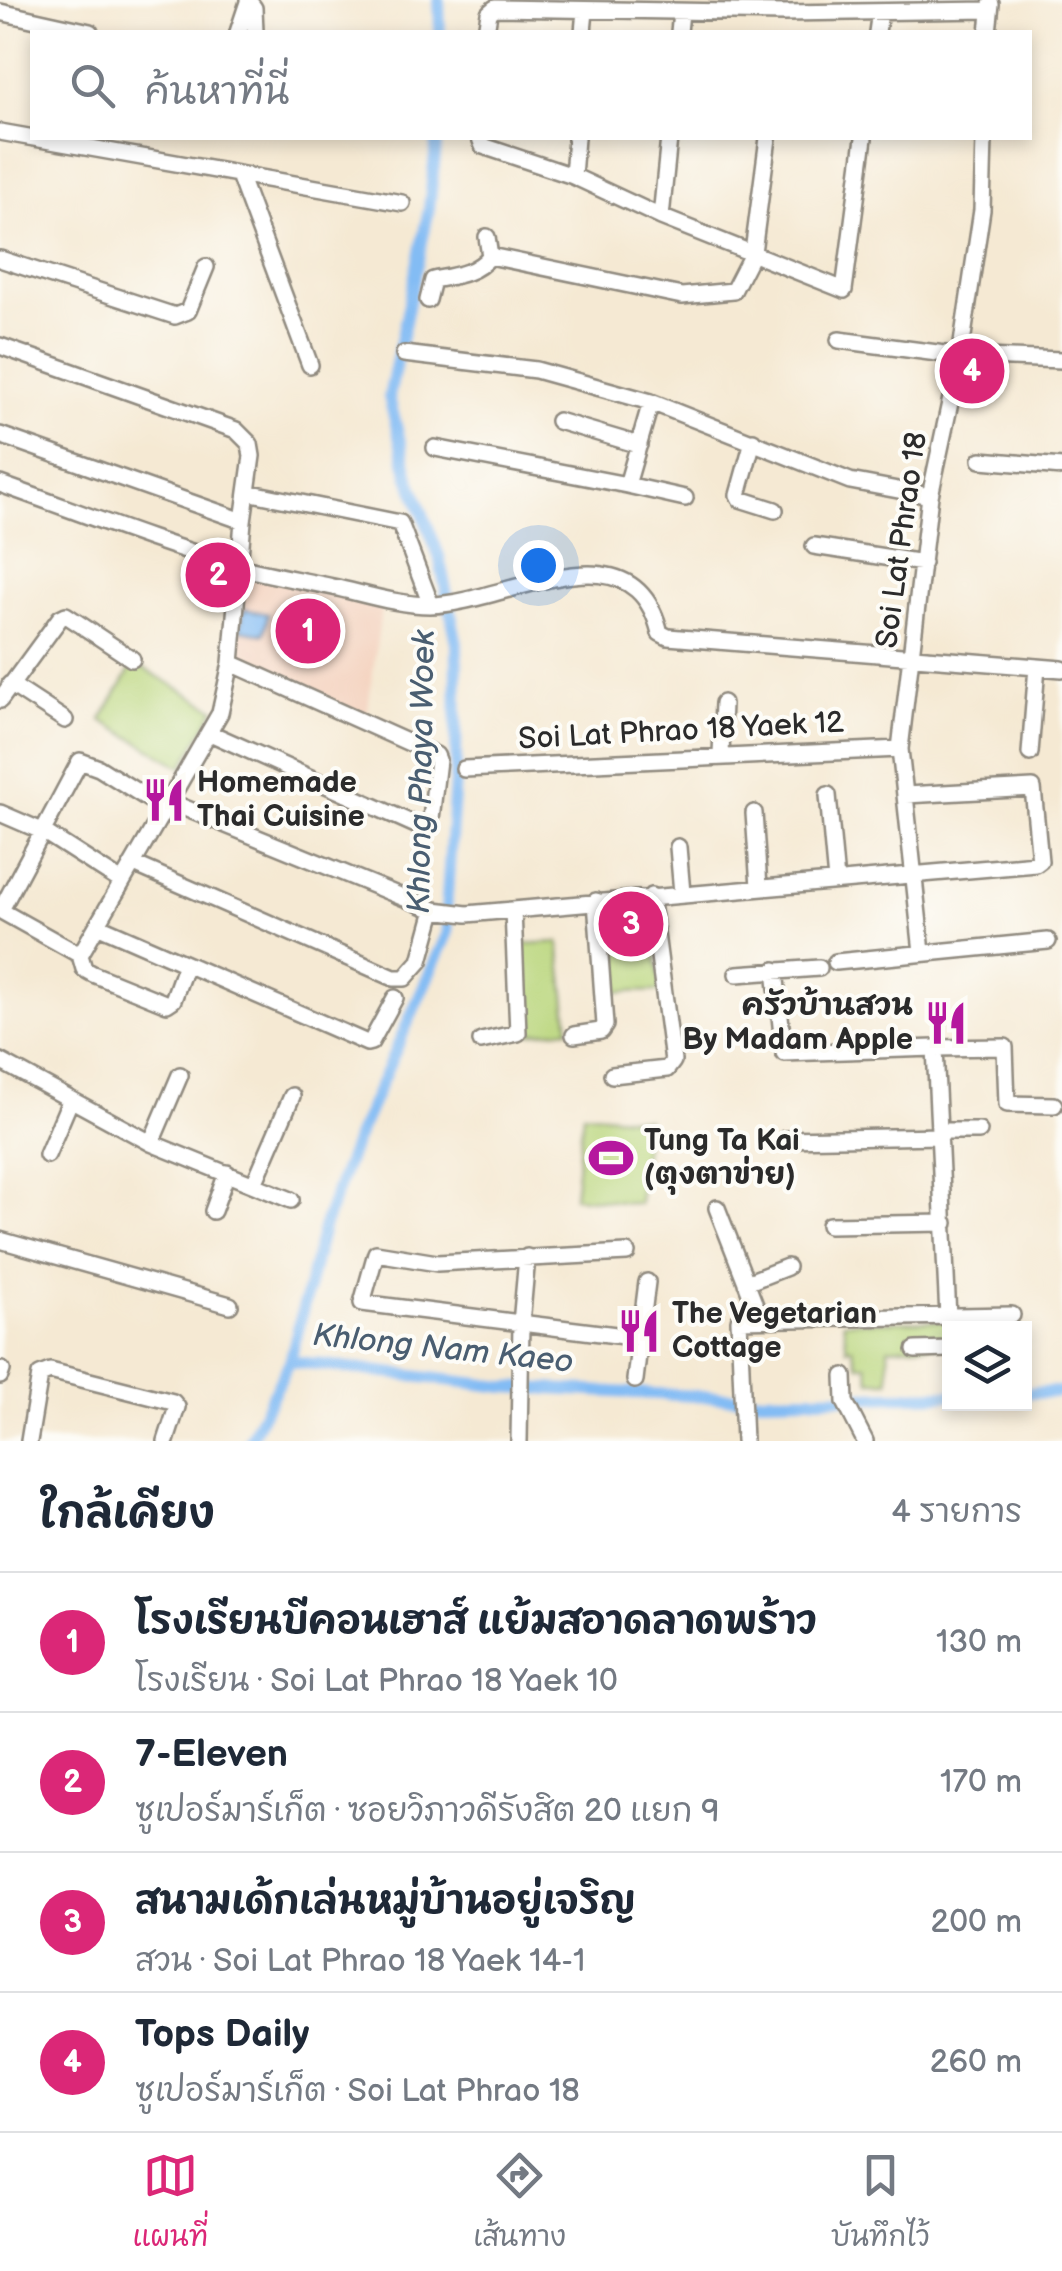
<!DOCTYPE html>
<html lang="th">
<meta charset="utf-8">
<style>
body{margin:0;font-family:"Balsamiq Sans","Playpen Sans Thai",sans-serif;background:#f6f6f7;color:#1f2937}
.controls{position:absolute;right:30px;bottom:30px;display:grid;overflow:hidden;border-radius:0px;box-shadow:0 5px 15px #0003}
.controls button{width:90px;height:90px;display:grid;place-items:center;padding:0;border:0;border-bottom:2px solid #e0e1e3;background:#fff;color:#1f2937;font:50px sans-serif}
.you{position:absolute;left:538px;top:565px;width:35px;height:35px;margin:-25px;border:8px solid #fff;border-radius:50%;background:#1a73e8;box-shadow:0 0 0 15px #1a73e833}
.badge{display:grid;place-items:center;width:65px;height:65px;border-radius:50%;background:#db2777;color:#fff;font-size:32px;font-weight:700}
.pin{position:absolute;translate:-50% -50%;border:5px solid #fff;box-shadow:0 2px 10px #0006}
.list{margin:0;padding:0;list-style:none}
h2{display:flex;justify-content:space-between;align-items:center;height:130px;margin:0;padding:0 40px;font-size:42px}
h2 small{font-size:32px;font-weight:400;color:#747a83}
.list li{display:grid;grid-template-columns:65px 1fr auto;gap:30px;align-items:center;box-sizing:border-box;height:140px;padding:0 40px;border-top:2px solid #e0e1e3}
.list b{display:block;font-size:38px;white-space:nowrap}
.list p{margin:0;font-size:32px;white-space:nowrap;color:#747a83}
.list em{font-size:32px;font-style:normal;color:#747a83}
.icon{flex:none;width:55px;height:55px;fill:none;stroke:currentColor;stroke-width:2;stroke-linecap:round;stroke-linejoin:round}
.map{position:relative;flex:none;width:1062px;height:1441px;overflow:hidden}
.search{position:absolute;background:#fff;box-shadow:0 5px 15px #0003;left:30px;right:30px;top:30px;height:110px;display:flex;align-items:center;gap:25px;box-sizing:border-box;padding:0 35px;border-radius:0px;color:#747a83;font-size:38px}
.sheet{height:690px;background:#fff}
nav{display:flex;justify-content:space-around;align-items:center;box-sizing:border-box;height:140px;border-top:2px solid #e0e1e3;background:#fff;font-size:28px;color:#747a83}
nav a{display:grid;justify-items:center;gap:5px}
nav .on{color:#db2777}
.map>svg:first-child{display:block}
</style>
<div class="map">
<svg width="1062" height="1441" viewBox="0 0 1062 1441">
<rect width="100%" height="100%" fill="#fdfcf7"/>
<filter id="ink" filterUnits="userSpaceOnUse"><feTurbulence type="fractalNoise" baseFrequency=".01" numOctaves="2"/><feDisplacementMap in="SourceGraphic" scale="20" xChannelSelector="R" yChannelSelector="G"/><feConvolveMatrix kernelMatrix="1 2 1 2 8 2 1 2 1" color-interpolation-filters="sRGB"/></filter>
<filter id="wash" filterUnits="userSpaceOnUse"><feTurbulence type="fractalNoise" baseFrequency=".0048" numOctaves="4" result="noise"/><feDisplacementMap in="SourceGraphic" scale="40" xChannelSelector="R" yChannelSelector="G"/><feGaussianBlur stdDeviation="2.25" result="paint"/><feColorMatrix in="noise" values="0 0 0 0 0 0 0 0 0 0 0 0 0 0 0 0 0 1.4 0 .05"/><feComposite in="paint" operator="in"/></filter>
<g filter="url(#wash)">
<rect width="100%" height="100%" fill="#f5e9d3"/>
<path fill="#f4d3c0" d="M253 576 382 602 367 717 236 660 242 585Z"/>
<path fill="#bad67d" stroke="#728054" stroke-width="2.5" d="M134 663 215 709 182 767 101 720Z
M648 901 661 991 614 992 602 907Z
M559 942 569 1029 526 1034 520 944Z
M583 1113 647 1119 639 1204 574 1197Z
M951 1321 949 1344 888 1348 889 1381H870L867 1365H858L852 1347 847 1349 843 1322Z"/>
<path fill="#83bcf4" stroke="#577490" stroke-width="2.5" d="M244 609 268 614 264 634 240 630Z"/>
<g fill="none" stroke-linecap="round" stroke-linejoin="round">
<path stroke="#83bcf4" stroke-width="12" d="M439 0 440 32
M290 1361 504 1387 763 1399 950 1395
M1024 1393 1062 1392
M249 1441 290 1361 323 1228 354 1144 448 932 446 910 456 767 457 643 439 556 409 477 389 397 429 209 437 138"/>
</g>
</g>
<g filter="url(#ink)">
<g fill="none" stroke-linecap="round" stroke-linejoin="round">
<g stroke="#908a7f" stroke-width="20">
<path id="street" d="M248 0 254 8 255 32
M0 12 90 32
M238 32 248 2
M486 32 489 13 495 8 784 13 990 10
M583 32 585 11
M679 32 681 12
M877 32 880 12
M988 32 991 4
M0 132 402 203
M480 138 483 146 573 176 661 217 844 290 864 138
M239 175 310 365
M573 176 576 138
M661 217 669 138
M487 237 490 256 682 296 733 291 753 252 768 138
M0 259 175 316 188 311 206 267
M428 300 433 280C454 276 476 274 490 256
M839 340 960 356 1062 360
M0 346 236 430 250 444 252 456 243 521 231 663 220 713 80 955
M404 354 536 370 651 402
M558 421 639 445
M0 435 243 521
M753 441 738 495 740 499 775 510
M435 448 627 485 651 402 850 481 930 496
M981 460 1062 467
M0 484C79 512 157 543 237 566 268 575 301 580 333 587 365 594 398 605 430 605 506 604 633 520 660 633L668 637 1062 669
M627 485 685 498
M247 492 400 523 431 605
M814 546 923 563
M10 684 65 720
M0 700 60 618 66 615 132 659
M210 733 427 830 430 827 438 760 436 755 231 663
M1030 753 1037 667
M721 755 723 703
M464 769 900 749
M828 795 836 881
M170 802 434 910 467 914 1036 864 1040 861 1033 788 906 795
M166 810 99 768 80 761 2 908 3 912 80 955 84 969 93 974 167 1004 173 1000 186 964
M0 813 44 832 122 882
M754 813 759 887
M678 847 682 893
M134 864 394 978H405L420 961 434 910
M99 926 367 1043 371 1042 395 998
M922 952 900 749 930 496 960 356 982 210 984 138
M836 962 1048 941
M775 970 784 1053 935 1048 948 1317
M737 974 819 968
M574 1035 601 1031 605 1025 596 901
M481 1041 518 1033 513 910
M935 1048 1005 1047 1007 1104 1054 1105
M0 1061 151 1143 291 1200
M612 1075 667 1069 673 1061 651 896
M941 1131H979
M785 1139 941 1136
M151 1143 180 1075
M47 1155 70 1101
M254 1184 292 1096
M717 1208 760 1318
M213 1211 227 1173
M829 1225 945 1223
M0 1240 230 1305
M627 1253 437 1263 376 1253 362 1303 640 1338 647 1282
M746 1283 787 1267
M915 1350 950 1349
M0 1376 2 1370
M844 1376 845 1402 865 1441
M635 1380 640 1338
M29 1441 40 1375 50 1371 173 1402 177 1407 166 1441
M519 1441 521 1324 527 1257
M744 1441 739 1320 1012 1315"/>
</g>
<use href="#street" stroke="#fff" stroke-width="15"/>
</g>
</g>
<defs>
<g id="restaurant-bare" transform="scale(3.45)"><path d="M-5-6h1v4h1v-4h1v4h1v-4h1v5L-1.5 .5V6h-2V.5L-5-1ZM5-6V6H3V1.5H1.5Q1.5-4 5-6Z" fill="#b5179e" stroke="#fdfcf7" stroke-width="2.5" paint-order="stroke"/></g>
<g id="stadium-bare" transform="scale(3.45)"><path d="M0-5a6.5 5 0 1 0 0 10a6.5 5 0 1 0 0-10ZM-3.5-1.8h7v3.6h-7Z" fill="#b5179e" stroke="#fdfcf7" stroke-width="2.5" paint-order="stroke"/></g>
</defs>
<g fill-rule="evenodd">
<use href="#restaurant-bare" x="164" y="800"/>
<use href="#restaurant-bare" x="946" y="1023"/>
<use href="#stadium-bare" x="611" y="1158"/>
<use href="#restaurant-bare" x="639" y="1331"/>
</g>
<g text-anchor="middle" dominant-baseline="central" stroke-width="8" stroke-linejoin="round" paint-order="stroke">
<g font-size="30" fill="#2b2b2b" stroke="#fdfcf7">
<text transform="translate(902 540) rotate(-82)">Soi Lat Phrao 18</text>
<text transform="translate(681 731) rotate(-3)">Soi Lat Phrao 18 Yaek 12</text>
</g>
<g font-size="30" font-weight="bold" fill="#2b2b2b" stroke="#fdfcf7" text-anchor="start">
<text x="197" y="783">Homemade<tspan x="197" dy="34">Thai Cuisine</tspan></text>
<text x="913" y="1006" text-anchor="end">ครัวบ้านสวน<tspan x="913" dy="34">By Madam Apple</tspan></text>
<text x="644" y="1141">Tung Ta Kai<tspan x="644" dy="34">(ตุงตาข่าย)</tspan></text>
<text x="672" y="1314">The Vegetarian<tspan x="672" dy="34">Cottage</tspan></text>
</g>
<g font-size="32" font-style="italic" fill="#4a5e71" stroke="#fdfcf7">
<text transform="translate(422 772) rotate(-89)">Khlong Phaya Woek</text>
<text transform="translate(443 1349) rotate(6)">Khlong Nam Kaeo</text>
</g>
</g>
</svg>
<div class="controls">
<button><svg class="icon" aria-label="layers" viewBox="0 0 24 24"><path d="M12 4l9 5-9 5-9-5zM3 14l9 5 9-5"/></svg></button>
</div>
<div class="you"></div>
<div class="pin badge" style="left:308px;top:631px">1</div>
<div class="pin badge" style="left:218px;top:575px">2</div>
<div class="pin badge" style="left:631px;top:924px">3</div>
<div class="pin badge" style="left:972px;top:371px">4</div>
<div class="search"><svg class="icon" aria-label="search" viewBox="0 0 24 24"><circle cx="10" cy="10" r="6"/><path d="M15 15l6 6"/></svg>ค้นหาที่นี่</div>
</div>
<section class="sheet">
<h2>ใกล้เคียง<small>4 รายการ</small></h2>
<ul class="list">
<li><span class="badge">1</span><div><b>โรงเรียนบีคอนเฮาส์ แย้มสอาดลาดพร้าว</b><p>โรงเรียน · Soi Lat Phrao 18 Yaek 10</p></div><em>130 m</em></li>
<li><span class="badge">2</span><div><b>7-Eleven</b><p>ซูเปอร์มาร์เก็ต · ซอยวิภาวดีรังสิต 20 แยก 9</p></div><em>170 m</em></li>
<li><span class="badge">3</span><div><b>สนามเด้กเล่นหมู่บ้านอยู่เจริญ</b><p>สวน · Soi Lat Phrao 18 Yaek 14-1</p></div><em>200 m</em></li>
<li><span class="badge">4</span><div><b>Tops Daily</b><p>ซูเปอร์มาร์เก็ต · Soi Lat Phrao 18</p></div><em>260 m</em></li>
</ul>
</section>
<nav>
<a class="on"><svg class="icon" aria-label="map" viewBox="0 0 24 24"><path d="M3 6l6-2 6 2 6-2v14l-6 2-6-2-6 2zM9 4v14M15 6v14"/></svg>แผนที่</a>
<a><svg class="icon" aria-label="directions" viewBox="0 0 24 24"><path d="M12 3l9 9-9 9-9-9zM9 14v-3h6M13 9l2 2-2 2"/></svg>เส้นทาง</a>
<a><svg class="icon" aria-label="saved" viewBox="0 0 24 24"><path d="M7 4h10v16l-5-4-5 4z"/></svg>บันทึกไว้</a>
</nav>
